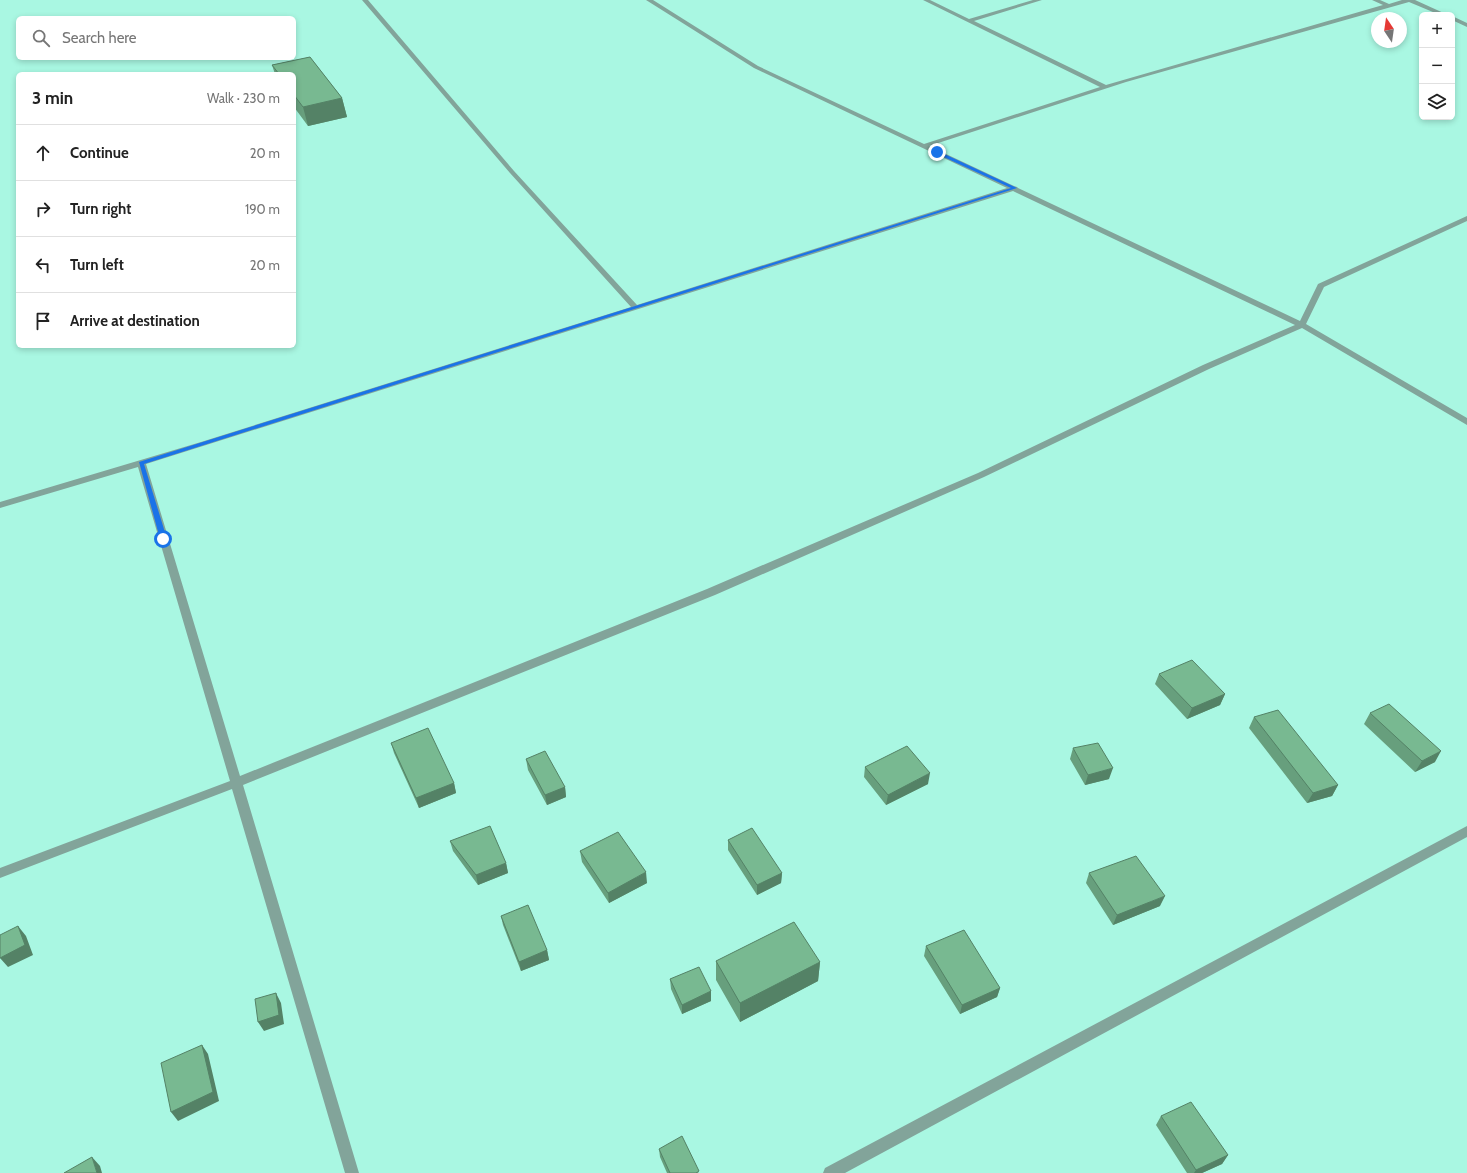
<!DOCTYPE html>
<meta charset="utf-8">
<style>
body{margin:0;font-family:Cabin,sans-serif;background:#f6f6f6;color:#222}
.controls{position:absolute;right:12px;top:12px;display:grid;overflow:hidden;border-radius:6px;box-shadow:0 2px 6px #0003}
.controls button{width:36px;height:36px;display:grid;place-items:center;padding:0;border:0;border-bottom:1px solid #e0e0e0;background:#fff;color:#222;font:20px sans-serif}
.compass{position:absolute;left:1371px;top:12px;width:36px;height:36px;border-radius:50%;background:#fff;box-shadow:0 2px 6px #0003;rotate:347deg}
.stop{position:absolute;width:12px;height:12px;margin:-9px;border:3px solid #1a73e8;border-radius:50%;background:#fff}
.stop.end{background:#1a73e8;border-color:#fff;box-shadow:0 1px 4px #0008}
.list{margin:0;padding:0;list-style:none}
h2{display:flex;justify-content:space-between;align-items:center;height:52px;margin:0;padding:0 16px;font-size:17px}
h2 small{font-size:13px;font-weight:400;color:#767676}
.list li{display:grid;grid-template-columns:26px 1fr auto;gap:12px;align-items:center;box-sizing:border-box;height:56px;padding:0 16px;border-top:1px solid #e0e0e0}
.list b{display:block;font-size:15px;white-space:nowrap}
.list em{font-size:13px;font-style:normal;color:#767676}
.icon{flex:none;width:22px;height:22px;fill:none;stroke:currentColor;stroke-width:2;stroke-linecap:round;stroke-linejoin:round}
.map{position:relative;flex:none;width:1467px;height:1173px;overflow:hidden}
.search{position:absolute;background:#fff;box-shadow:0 2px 6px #0003;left:16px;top:16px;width:280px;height:44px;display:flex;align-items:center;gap:10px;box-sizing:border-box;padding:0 14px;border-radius:6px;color:#767676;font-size:15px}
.panel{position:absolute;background:#fff;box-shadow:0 2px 6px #0003;left:16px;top:72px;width:280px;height:276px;border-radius:6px}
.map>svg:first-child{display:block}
</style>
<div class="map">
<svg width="1467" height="1173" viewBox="0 0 1467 1173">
<rect width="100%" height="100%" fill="#a9f7e2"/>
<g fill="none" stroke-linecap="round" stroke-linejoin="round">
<path fill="#82a49a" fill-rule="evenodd" d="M362 0H368L514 171 637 305 1007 188 754 68 646 0H653L758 66 924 144 1100 87 923 0H930L969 19 1033 0H1042L974 21 1106 85 1383 5 1372 0H1380L1389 4 1402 0H1415L1448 15H1440L1409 2 1126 82 929 146 1014 186 1017 187 1018 188 1300 321 1318 284 1467 216V221L1324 287 1306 324 1467 418V425L1302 328 1209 369 984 477 715 595 243 785 359 1173H345L232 789 0 878V868L230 781 138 467 0 508V502L201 442 631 307 510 173ZM1013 191 1295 325 1203 365 978 473 707 589 240 776 146 464Z
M1452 16 1467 23V27L1452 20Z
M1467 826V837L845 1173H823L825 1168Z"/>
</g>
<path fill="#679f7d" d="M310 57 342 98 347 117 308 126 294 107V74H275L272 65Z
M1159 674 1225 694 1220 705 1187 719 1155 684Z
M1370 713 1435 762 1415 772 1364 724Z
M1254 717 1338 785 1332 796 1307 803 1249 728Z
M391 743 454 783 456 793 419 808 394 753Z
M1073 748 1109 779 1085 785 1070 759Z
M526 759 565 787 566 797 547 805 528 770Z
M865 767 928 784 886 805 864 777Z
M728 840 782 873 781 883 757 895 728 850Z
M450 841 506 863 508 873 478 885 453 851Z
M580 851 647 883 609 903 582 862Z
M1089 873 1160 906 1113 925 1086 883Z
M501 916 547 950 549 960 521 971 503 925Z
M926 946 1000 988 997 997 960 1014 924 956Z
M716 961 820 962 818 981 740 1022 716 980Z
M670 979 711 991V1001L682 1014 671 989Z
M1161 1116 1228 1155 1222 1164 1202 1173H1187L1156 1125Z
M659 1149 699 1173H667L660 1157Z"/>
<path fill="#548266" d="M342 98 347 117 308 126 303 107Z
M1225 694 1220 705 1187 719 1192 708Z
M1441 751 1435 762 1415 772 1422 761Z
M1113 768 1109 779 1085 785 1088 775Z
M930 773 928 784 886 805 888 795Z
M454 783 456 793 419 808 416 798Z
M1338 785 1332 796 1307 803 1313 793Z
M565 787 566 797 547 805 545 795Z
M506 863 508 873 478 885 476 875Z
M646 872 647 883 609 903 608 893Z
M782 873 781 883 757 895V885Z
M1165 896 1160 906 1113 925 1117 915Z
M18 926 26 936 33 955 8 967 0 958Z
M547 950 549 960 521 971 519 962Z
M820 962 818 981 740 1022V1003Z
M1000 988 997 997 960 1014 962 1005Z
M711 991V1001L682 1014V1005Z
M276 993 281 1003 284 1024 264 1031 258 1022Z
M202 1045 208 1054 219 1101 178 1121 171 1112Z
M1228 1155 1222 1164 1202 1173H1194L1196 1170Z
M92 1157 100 1166 102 1173H97Z"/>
<path fill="#78b991" stroke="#548266" d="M310 57 342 98 303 107 294 95V74H279L272 65Z
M1192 660 1225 694 1192 708 1159 674Z
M1389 704 1441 751 1422 761 1370 713Z
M1278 710 1338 785 1313 793 1254 717Z
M428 728 454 783 416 798 391 743Z
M1098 743 1113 768 1088 775 1073 748Z
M907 746 930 773 888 795 865 767Z
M545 751 565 787 545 795 526 759Z
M490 826 506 863 476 875 450 841Z
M752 828 782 873 757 885 728 840Z
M618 832 646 872 608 893 580 851Z
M1136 856 1165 896 1117 915 1089 873Z
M528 905 547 950 519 962 501 916Z
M794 922 820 962 740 1003 716 961Z
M18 926 25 945 0 958V935Z
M964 930 1000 988 962 1005 926 946Z
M699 967 711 991 682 1005 670 979Z
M276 993 279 1015 258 1022 255 999Z
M202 1045 213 1092 171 1112 161 1063Z
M1191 1102 1228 1155 1196 1170 1161 1116Z
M682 1136 699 1171 696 1173H670L659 1149Z
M92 1157 97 1173H64Z"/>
<path fill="#1a73e8" d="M935 151H938L1017 188 144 464 167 539 163 541 160 539 139 462 1011 188 935 153Z"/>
</svg>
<div class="controls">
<button>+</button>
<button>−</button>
<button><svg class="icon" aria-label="layers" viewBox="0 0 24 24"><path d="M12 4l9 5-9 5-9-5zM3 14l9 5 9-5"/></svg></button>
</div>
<svg class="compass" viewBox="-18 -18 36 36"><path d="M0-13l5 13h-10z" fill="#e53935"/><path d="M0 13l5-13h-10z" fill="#767676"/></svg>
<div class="stop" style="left:163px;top:539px"></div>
<div class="stop end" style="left:937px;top:152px"></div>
<div class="search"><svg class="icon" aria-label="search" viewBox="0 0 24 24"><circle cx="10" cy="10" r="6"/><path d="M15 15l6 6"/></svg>Search here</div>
<section class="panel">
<h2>3 min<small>Walk · 230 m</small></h2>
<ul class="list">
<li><svg class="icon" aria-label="ahead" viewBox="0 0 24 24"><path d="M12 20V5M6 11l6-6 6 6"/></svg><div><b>Continue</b></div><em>20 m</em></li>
<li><svg class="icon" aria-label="right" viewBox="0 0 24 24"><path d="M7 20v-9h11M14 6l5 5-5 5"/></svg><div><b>Turn right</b></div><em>190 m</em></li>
<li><svg class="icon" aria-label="left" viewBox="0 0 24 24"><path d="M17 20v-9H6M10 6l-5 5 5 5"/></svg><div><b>Turn left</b></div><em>20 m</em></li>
<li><svg class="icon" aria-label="arrive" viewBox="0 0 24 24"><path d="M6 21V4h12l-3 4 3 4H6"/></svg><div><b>Arrive at destination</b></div></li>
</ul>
</section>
</div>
